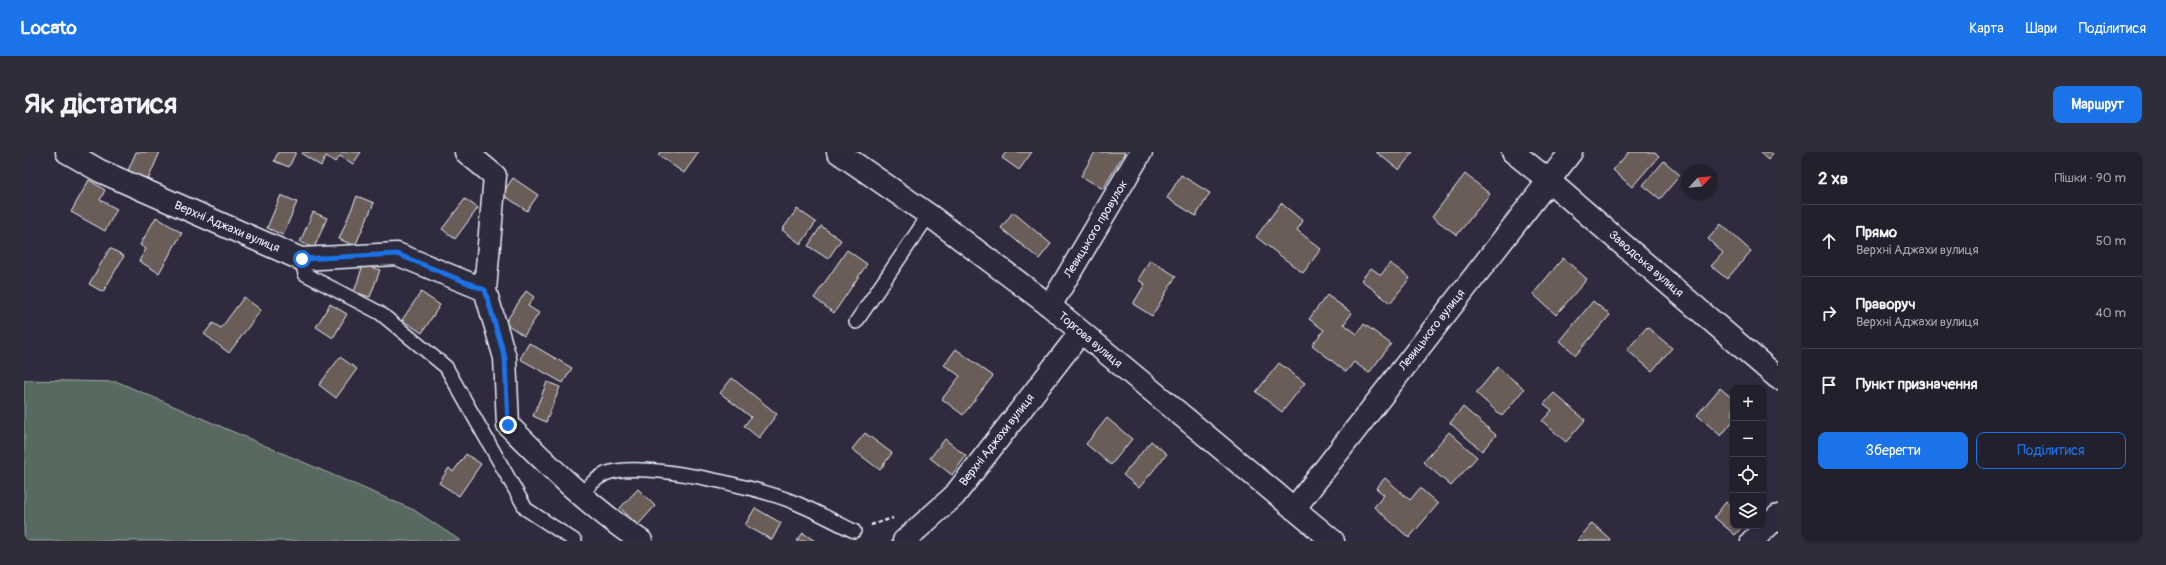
<!DOCTYPE html>
<html lang="uk">
<meta charset="utf-8">
<style>
body{margin:0;font-family:Pangolin,sans-serif;background:#2f2d3a;color:#f1f3f6}
.controls{position:absolute;right:12px;bottom:12px;display:grid;overflow:hidden;border-radius:8px;box-shadow:0 1px 3px #0004}
.controls button{width:36px;height:36px;display:grid;place-items:center;padding:0;border:0;border-bottom:1px solid #403e4a;background:#23202e;color:#f1f3f6;font:20px sans-serif}
.compass{position:absolute;left:1658px;top:12px;width:36px;height:36px;border-radius:50%;background:#23202e;box-shadow:0 1px 3px #0004;rotate:64deg}
.stop{position:absolute;width:12px;height:12px;margin:-9px;border:3px solid #1a73e8;border-radius:50%;background:#fff}
.stop.end{background:#1a73e8;border-color:#fff;box-shadow:0 1px 4px #0008}
.list{margin:0;padding:0;list-style:none}
h2{display:flex;justify-content:space-between;align-items:center;height:52px;margin:0;padding:0 16px;font-size:17px}
h2 small{font-size:13px;font-weight:400;color:#a3a3aa}
.list li{display:grid;grid-template-columns:26px 1fr auto;gap:12px;align-items:center;box-sizing:border-box;height:72px;padding:0 16px;border-top:1px solid #403e4a}
.list b{display:block;font-size:15px;white-space:nowrap}
.list p{margin:0;font-size:13px;white-space:nowrap;color:#a3a3aa}
.list em{font-size:13px;font-style:normal;color:#a3a3aa}
.actions{display:flex;gap:8px;padding:12px 16px}
.actions a{flex:1;padding:9px 0;border:1px solid #1a73e8;border-radius:8px;text-align:center;font-size:14px;color:#1a73e8}
.actions .main{background:#1a73e8;color:#fff}
.icon{flex:none;width:22px;height:22px;fill:none;stroke:currentColor;stroke-width:2;stroke-linecap:round;stroke-linejoin:round}
.map{position:relative;flex:none;width:1754px;height:389px;overflow:hidden;border-radius:8px}
header{display:flex;align-items:center;gap:24px;box-sizing:border-box;height:56px;padding:0 20px;background:#1a73e8;color:#fff}
header strong{font-size:19px}
nav{display:flex;gap:22px;margin-inline-start:auto;font-size:14px}
.intro{display:flex;align-items:center;justify-content:space-between;box-sizing:border-box;height:96px;padding:0 24px}
h1{margin:0;font-size:28px}
.button{padding:10px 18px;border-radius:8px;background:#1a73e8;color:#fff;font-size:14px;font-weight:700}
main{display:flex;gap:24px;padding:0 24px}
aside{flex:1;background:#23202e;border-radius:8px;box-shadow:0 1px 3px #0004}
.map>svg:first-child{display:block}
</style>
<header>
<strong>Locato</strong>
<nav><a>Карта</a><a>Шари</a><a>Поділитися</a></nav>
</header>
<div class="intro"><h1>Як дістатися</h1><a class="button">Маршрут</a></div>
<main>
<div class="map">
<svg width="1754" height="389" viewBox="0 0 1754 389">
<rect width="100%" height="100%" fill="#2f2a3d"/>
<filter id="ink" filterUnits="userSpaceOnUse"><feTurbulence type="fractalNoise" baseFrequency=".025" numOctaves="2"/><feDisplacementMap in="SourceGraphic" scale="8" xChannelSelector="R" yChannelSelector="G"/><feConvolveMatrix kernelMatrix="1 2 1 2 8 2 1 2 1" color-interpolation-filters="sRGB"/></filter>
<g filter="url(#ink)">
<path fill="#596a61" stroke="#a0aeac" d="M0 228 94 230 390 358 437 389H0Z"/>
<path fill="#6b5d59" stroke="#e8f1f8" d="M112 0H136L123 30 103 21Z
M254 0H272L265 15 250 9Z
M279 0H337L329 12 316 4 311 10 302 4 297 14 278 2Z
M636 0H675L660 21 634 3Z
M982 0H1008L995 18 978 6Z
M1071 0H1101L1079 37 1057 24Z
M1352 0H1389L1375 18Z
M1605 0H1631L1635 4 1608 35 1589 18Z
M1735 0H1750L1744 8Z
M1640 9 1656 23 1636 47 1619 33Z
M1441 22 1466 42 1433 83 1408 65Z
M1157 23 1186 41 1172 64 1143 46Z
M489 26 514 43 503 59 478 42Z
M65 28 81 38 76 48 93 57 81 79 47 60Z
M257 43 273 50 259 83 243 76Z
M333 44 350 51 331 94 315 87Z
M441 47 454 56 431 87 418 77Z
M1257 51 1279 69 1273 78 1297 97 1279 121 1232 85Z
M773 57 792 70 777 92 758 78Z
M289 60 303 66 290 96 276 90Z
M989 60 1027 92 1015 107 977 76Z
M132 65 158 81 135 121 115 109 122 97 116 93Z
M1697 72 1727 99 1703 127 1687 114 1699 101 1684 87Z
M797 74 817 88 804 107 784 94Z
M86 96 100 104 79 140 65 132Z
M823 98 843 112 810 161 790 146Z
M1539 106 1563 127 1532 163 1509 142Z
M1126 108 1152 124 1128 164 1109 152 1121 132 1114 128Z
M1366 111 1386 126 1366 151 1337 128 1347 116 1357 123Z
M339 113 356 118 346 145 330 140Z
M502 139 510 145 504 154 515 161 500 184 481 171Z
M397 140 416 153 398 181 378 168Z
M1303 143 1328 161 1320 172 1333 182 1340 172 1367 192 1345 221 1330 210 1322 220 1288 193 1300 178 1285 167Z
M220 145 237 158 205 201 180 182 189 171 197 176Z
M1569 149 1586 163 1552 203 1536 189Z
M306 152 323 162 309 186 292 175Z
M1623 175 1648 196 1628 219 1603 198Z
M505 191 548 216 539 231 496 207Z
M932 197 969 224 939 263 918 247 936 224 920 213Z
M316 205 333 217 312 246 295 233Z
M1255 211 1281 231 1258 260 1232 240Z
M1474 215 1500 237 1478 264 1452 241Z
M708 226 753 262 735 286 720 274 727 265 696 241Z
M523 230 536 235 522 270 509 264Z
M1696 236 1709 247V269L1697 284 1673 263Z
M1530 241 1561 268 1542 290 1518 269 1528 258 1520 252Z
M1439 255 1472 283 1458 299 1426 271Z
M1083 266 1108 287 1087 313 1062 292Z
M1425 280 1453 305 1427 334 1399 310Z
M841 281 868 301 856 318 828 297Z
M921 287 942 304 928 323 906 306Z
M1127 289 1143 302 1115 336 1099 323Z
M442 302 457 312 435 344 415 331 425 316 429 320Z
M1361 326 1386 348 1396 336 1414 352 1385 386 1350 355 1360 343 1352 336Z
M614 337 631 354 614 373 596 356Z
M1702 350 1709 356V374H1719L1711 383 1690 365Z
M731 356 757 371 748 388 721 373Z
M1568 371 1586 387 1585 389H1553Z
M779 381 791 389H773Z"/>
<g fill="none" stroke-linecap="round" stroke-linejoin="round">
<g stroke="#e8f1f8" stroke-width="16">
<path id="service" d="M277 107 281 122 356 161 422 215 502 357 551 389
M832 170 905 63
M556 344C563 335 571 327 581 322 615 307 731 335 767 349 788 357 809 369 830 379"/>
</g>
<g stroke="#e8f1f8" stroke-width="25">
<path id="minor" d="M43 0 76 19 277 107 373 102 461 138
M442 0 471 24 461 138 481 206 484 273C526 315 567 356 617 389
M814 0 905 63 1026 154 1309 389
M1489 0 1524 28 1754 226
M1026 154 1117 0
M1270 357 1547 0
M880 389 930 344 1057 180
M1728 389 1754 364"/>
</g>
<path stroke="#e8f1f8" stroke-width="2.5" stroke-dasharray="4 3" stroke-linecap="butt" d="M847 373 869 366"/>
<use href="#service" stroke="#2f2a3d" stroke-width="13"/>
<use href="#minor" stroke="#2f2a3d" stroke-width="22"/>
</g>
</g>
<g fill="none" stroke-linecap="round" stroke-linejoin="round" filter="url(#ink)">
<path stroke="#1a73e8" stroke-width="5" d="M278 107 373 102 461 138 481 206 484 273"/>
</g>
<g text-anchor="middle" dominant-baseline="central" stroke-width="4" stroke-linejoin="round" paint-order="stroke">
<g font-size="12" fill="#e8f1f8" stroke="#2f2a3d">
<text transform="translate(203 75) rotate(23)">Верхні Аджахи вулиця</text>
<text transform="translate(1072 77) rotate(-59)">Левицького провулок</text>
<text transform="translate(1622 112) rotate(41)">Заводська вулиця</text>
<text transform="translate(1408 178) rotate(-52)">Левицького вулиця</text>
<text transform="translate(1066 188) rotate(40)">Торгова вулиця</text>
<text transform="translate(973 288) rotate(-52)">Верхні Аджахи вулиця</text>
</g>
</g>
</svg>
<div class="controls">
<button>+</button>
<button>−</button>
<button><svg class="icon" aria-label="locate" viewBox="0 0 24 24"><circle cx="12" cy="12" r="6"/><path d="M12 2v4M12 18v4M2 12h4M18 12h4"/></svg></button>
<button><svg class="icon" aria-label="layers" viewBox="0 0 24 24"><path d="M12 4l9 5-9 5-9-5zM3 14l9 5 9-5"/></svg></button>
</div>
<svg class="compass" viewBox="-18 -18 36 36"><path d="M0-13l5 13h-10z" fill="#e53935"/><path d="M0 13l5-13h-10z" fill="#a3a3aa"/></svg>
<div class="stop" style="left:278px;top:107px"></div>
<div class="stop end" style="left:484px;top:273px"></div>
</div>
<aside>
<h2>2 хв<small>Пішки · 90 m</small></h2>
<ul class="list">
<li><svg class="icon" aria-label="ahead" viewBox="0 0 24 24"><path d="M12 20V5M6 11l6-6 6 6"/></svg><div><b>Прямо</b><p>Верхні Аджахи вулиця</p></div><em>50 m</em></li>
<li><svg class="icon" aria-label="right" viewBox="0 0 24 24"><path d="M7 20v-9h11M14 6l5 5-5 5"/></svg><div><b>Праворуч</b><p>Верхні Аджахи вулиця</p></div><em>40 m</em></li>
<li><svg class="icon" aria-label="arrive" viewBox="0 0 24 24"><path d="M6 21V4h12l-3 4 3 4H6"/></svg><div><b>Пункт призначення</b></div></li>
</ul>
<div class="actions"><a class="main">Зберегти</a><a>Поділитися</a></div>
</aside>
</main>
